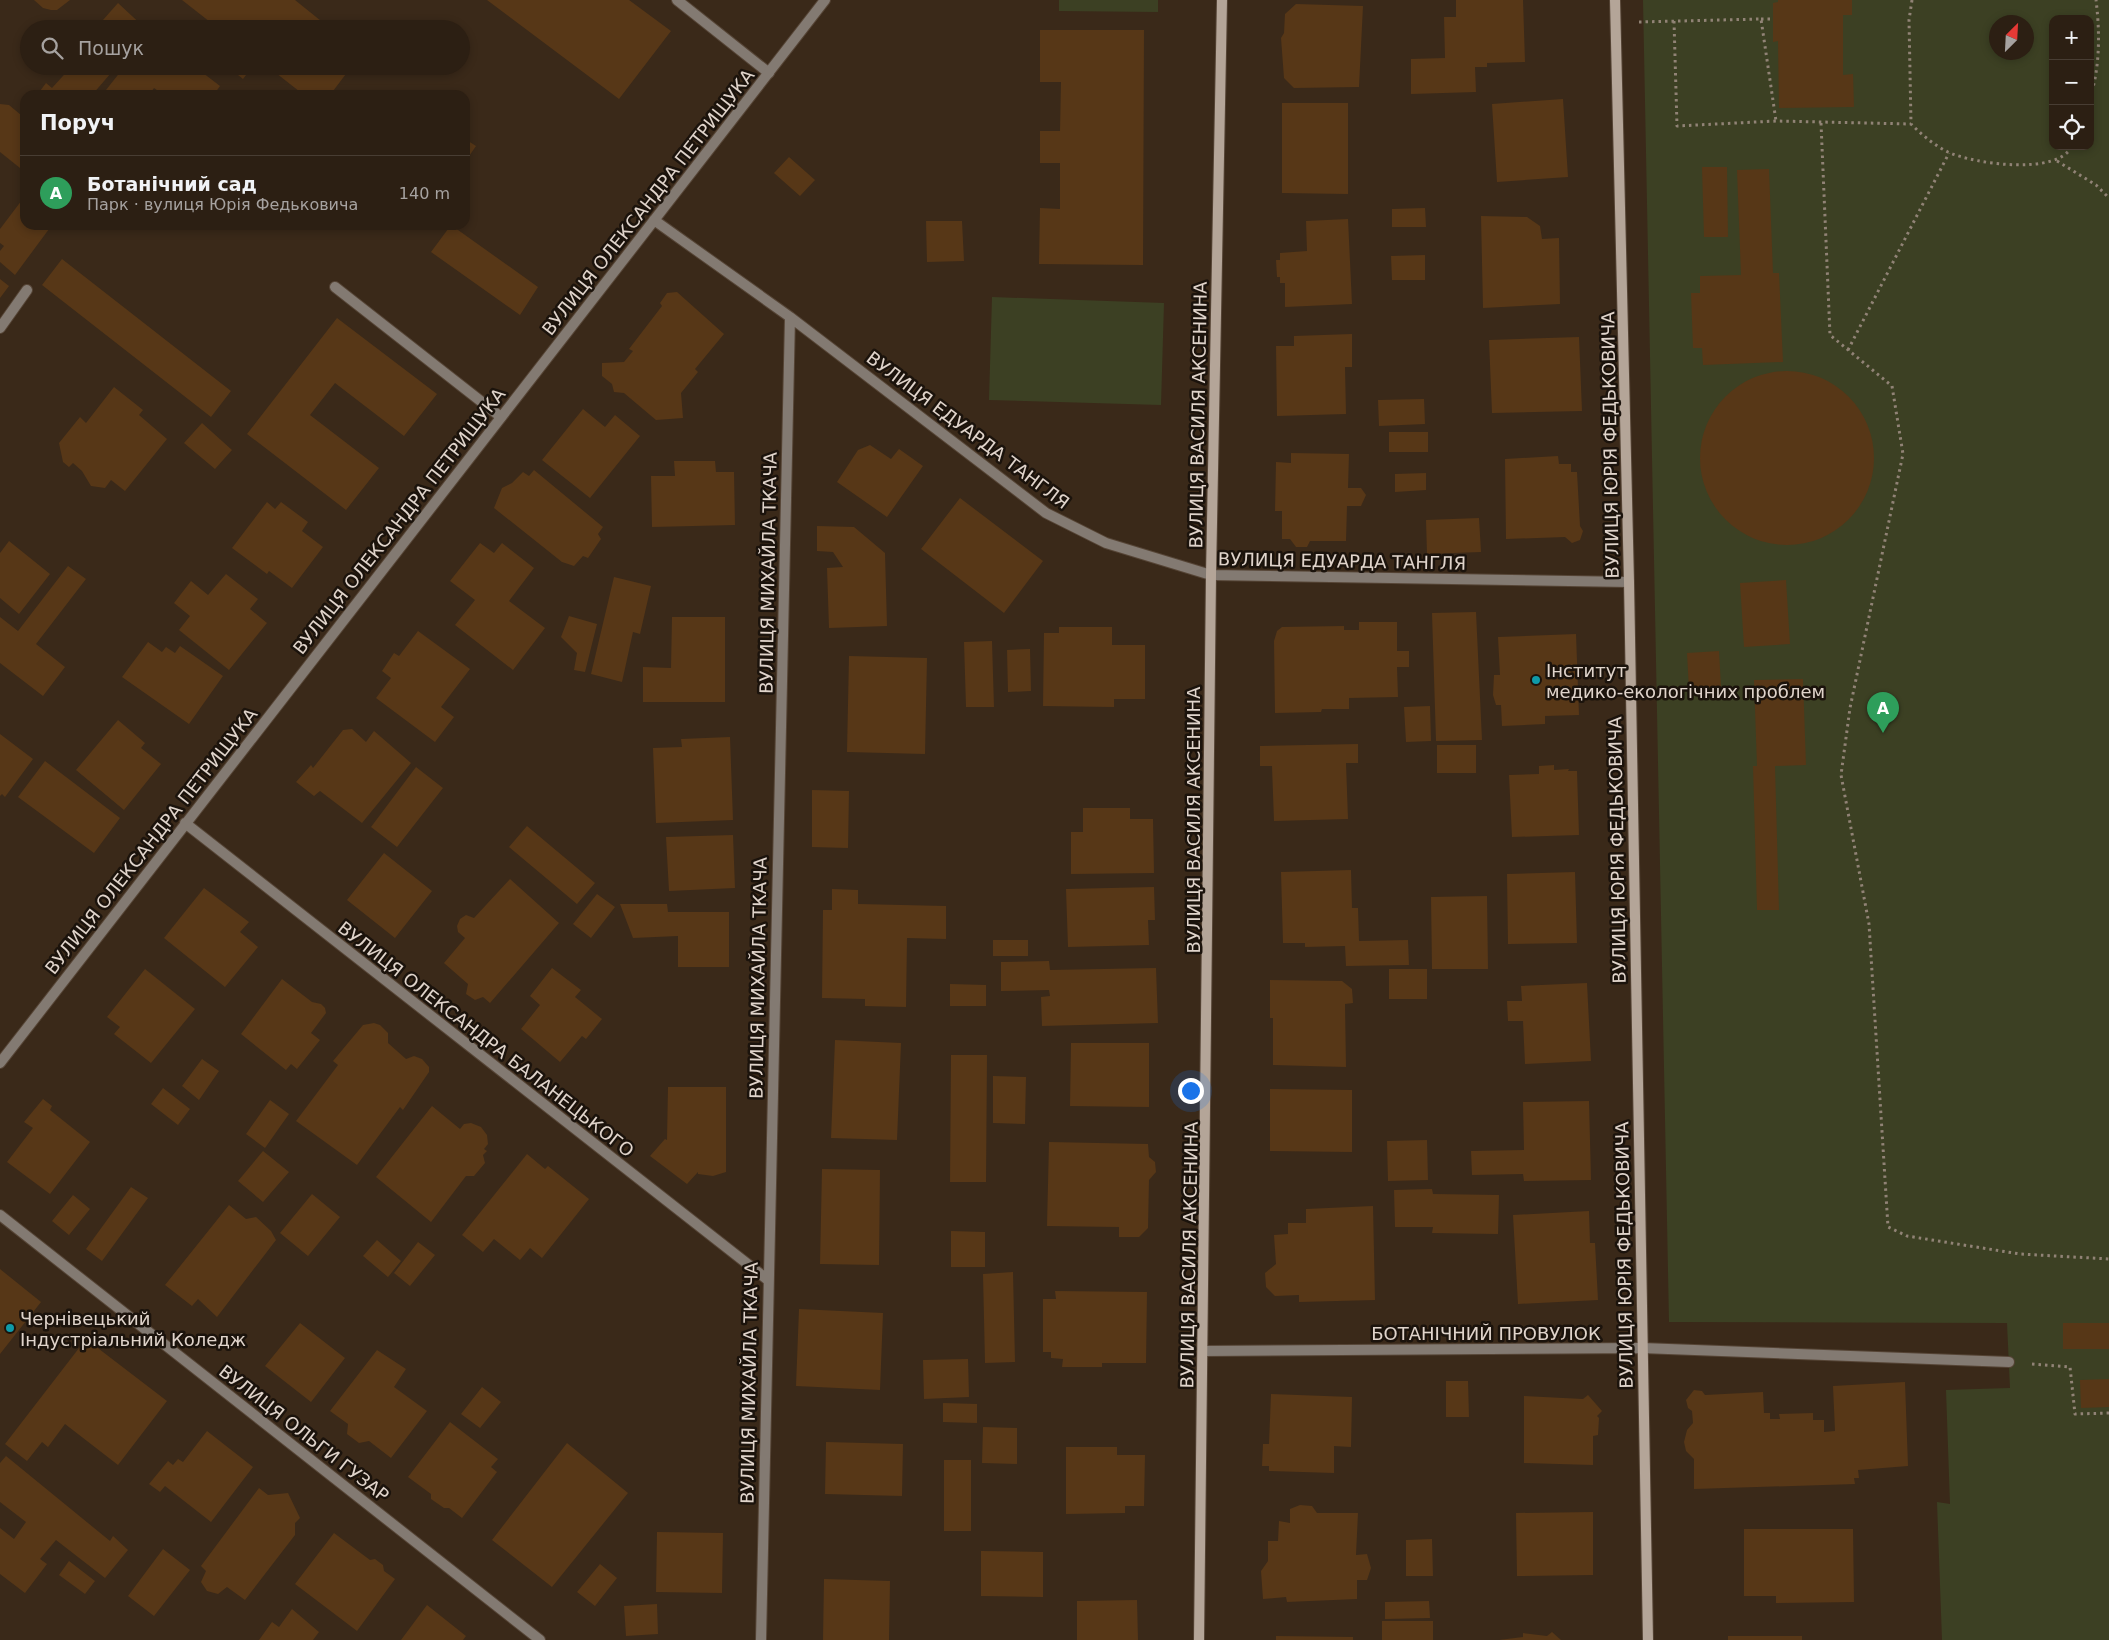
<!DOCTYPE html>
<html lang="uk">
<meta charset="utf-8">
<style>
body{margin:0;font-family:"DejaVu Sans",sans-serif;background:#34271c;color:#f1f3f6}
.controls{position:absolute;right:15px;top:15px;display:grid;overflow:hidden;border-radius:10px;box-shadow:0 2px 8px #0003}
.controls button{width:45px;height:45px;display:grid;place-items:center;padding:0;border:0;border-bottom:1px solid #483d33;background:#2c1f13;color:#f1f3f6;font:25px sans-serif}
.compass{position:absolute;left:1989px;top:15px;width:45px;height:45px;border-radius:50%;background:#2c1f13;box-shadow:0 2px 8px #0003;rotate:24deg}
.you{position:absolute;left:1190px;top:1090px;width:18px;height:18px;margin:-12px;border:4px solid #fff;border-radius:50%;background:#1a73e8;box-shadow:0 0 0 8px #1a73e833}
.badge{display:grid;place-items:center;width:32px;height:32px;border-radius:50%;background:#8bbbb9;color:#fff;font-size:16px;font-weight:700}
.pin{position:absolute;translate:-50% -41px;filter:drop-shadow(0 1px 2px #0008)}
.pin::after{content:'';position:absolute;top:26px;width:18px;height:15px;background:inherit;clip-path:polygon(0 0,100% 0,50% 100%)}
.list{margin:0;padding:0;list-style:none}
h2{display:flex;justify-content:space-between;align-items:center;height:65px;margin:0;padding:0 20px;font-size:21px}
h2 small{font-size:16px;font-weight:400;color:#a6a2a0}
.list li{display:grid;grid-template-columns:32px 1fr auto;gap:15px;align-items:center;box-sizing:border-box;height:75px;padding:0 20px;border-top:1px solid #483d33}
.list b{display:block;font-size:19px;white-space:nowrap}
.list p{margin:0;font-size:16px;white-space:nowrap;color:#a6a2a0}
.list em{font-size:16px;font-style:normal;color:#a6a2a0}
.icon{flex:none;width:28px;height:28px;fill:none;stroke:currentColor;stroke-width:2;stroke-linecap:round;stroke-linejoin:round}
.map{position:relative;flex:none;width:2109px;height:1640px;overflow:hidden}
.search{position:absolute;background:#2c1f13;box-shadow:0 2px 8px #0003;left:20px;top:20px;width:450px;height:55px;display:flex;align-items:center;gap:12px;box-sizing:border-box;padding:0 18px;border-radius:28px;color:#a6a2a0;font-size:19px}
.panel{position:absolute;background:#2c1f13;box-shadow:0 2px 8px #0003;left:20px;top:90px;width:450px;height:140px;border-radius:15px}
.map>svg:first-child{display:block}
</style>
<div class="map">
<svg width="2109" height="1640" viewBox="0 0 2109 1640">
<rect width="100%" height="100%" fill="#3a2919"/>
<path fill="#3c4023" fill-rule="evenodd" d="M1059 0H1158V12L1059 11Z
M1643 0H2109V1640H1942L1937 1502 1950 1504 1946 1390 2010 1388 2007 1323 1669 1322ZM2053 19H2090V146H2053ZM1996 22H2026V52H1996Z
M992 297 1164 303 1161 405 989 400Z"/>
<path fill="#573717" d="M34 0H70L57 10H51L43 8Z
M182 0H295L331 29H219Z
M487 0H629L671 31 619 99Z
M1456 0H1523L1525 62 1487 63V67H1475L1476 92 1411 94V59L1445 58 1444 17H1456Z
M1778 0H1852V15H1843V75L1853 74 1854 107 1779 108 1778 41 1773 42V3L1778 2Z
M118 3 146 29H95Z
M1296 4 1363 6 1359 87 1294 88 1284 78 1281 38 1284 33 1285 14Z
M1040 30H1144L1143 265 1039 264 1040 208 1060 209V163H1040V131H1060L1061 82H1040Z
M72 66H117L92 95H37L46 83 52 88Z
M125 66H194L220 86 215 93 217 95H164L154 88 149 95H102Z
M227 66H253L243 79Z
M267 66H352L330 95H304Z
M394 90 401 95H390Z
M1563 99 1568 177 1497 182 1492 104Z
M1282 103H1348V194L1282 193Z
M0 104 9 105 21 115 25 110V172L0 152Z
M465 139 476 146 465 162Z
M789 157 815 180 800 196 774 173Z
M1702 167H1727L1728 237H1704Z
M1769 169 1773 273H1779L1783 362 1703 365 1702 348H1693L1691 293H1700V276L1741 275 1737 170Z
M25 196V225H52L15 275 0 262V251L4 246 0 243V229Z
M1425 208 1426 227H1392V209Z
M1481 216 1527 217 1540 226 1542 239 1559 238 1560 304 1483 308Z
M1348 219 1352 304 1285 307V283H1280V277H1277L1276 260H1280V253L1307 251 1306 221Z
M926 221H962L964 261 927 262Z
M451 225 538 287 520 315 431 252Z
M1425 255V280H1392L1391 256Z
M62 259 231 391 211 417 42 285Z
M0 279 9 286 0 298Z
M677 292 724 334 695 369 698 372 681 393 683 418 656 420 624 393 614 392 612 384 602 376V363L624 362 633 351 629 349 662 306 660 303 667 293Z
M337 318 437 394 404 436 335 383 310 415 379 468 346 510 247 434Z
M1352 334V367H1345L1346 414 1277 416 1276 346H1294V336Z
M1579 337 1582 411 1492 413 1489 340Z
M1700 458a87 87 0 1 1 174 0a87 87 0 1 1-174 0Z
M114 387 143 410 139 415 167 439 125 491 111 480 105 488 91 486 82 471 73 463 69 467 63 462 59 443 80 417 86 423Z
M1424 399 1425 424 1379 426 1378 400Z
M583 409 605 427 615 415 640 436 590 498 542 460Z
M202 423 232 450 215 469 184 443Z
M1389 432H1428V452H1389Z
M870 445 891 459 899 449 923 466 887 517 837 482 858 450Z
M1291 453 1349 454 1348 488H1361L1366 495 1361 506H1347L1346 541H1310L1307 547H1296L1290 539H1282V511H1275L1276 462 1291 463Z
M1558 456 1559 464H1571V472H1577L1580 526 1583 531 1580 540 1572 543 1565 537 1506 539 1505 459Z
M674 461H715L716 472H734L735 525 652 527 651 476H675Z
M534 470 603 527 598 534 601 539 588 558 583 556 574 566 562 562 494 508 502 488 512 483 523 472 529 476Z
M1426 473V490L1395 492V474Z
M960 498 1043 561 1004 613 921 549Z
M267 502 275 509 281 502 308 522 302 531 323 547 292 588 269 571 267 574 232 548Z
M1479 518 1481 552 1427 554 1426 520Z
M817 526 854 527 885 553 887 626 829 628 827 568 843 567 833 552 817 551Z
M9 541 50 574 19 614 0 598V553Z
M480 543 494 553 502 543 534 568 509 601 545 628 513 670 455 625 475 600 450 581Z
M68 566 86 579 36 644 65 667 43 696 0 663V617L18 631Z
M226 574 258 599 250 609 267 623 229 670 179 630 190 616 174 603 191 581 208 595Z
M614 577 651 586 640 634 633 632 622 682 591 674Z
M1786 580 1790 644 1744 647 1740 583Z
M1476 612 1482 740 1436 741 1432 613Z
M569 616 597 624 585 672 574 670 577 653 561 637Z
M672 617H725V702H643V667L671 668Z
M1359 622H1397V651H1409V667H1397L1398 697 1349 698V709H1322L1321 712 1275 713 1274 641 1277 631 1282 627 1344 626V630H1359Z
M1059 627H1112V645H1145V699H1114V707L1043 706 1044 633H1059Z
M418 631 470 669 441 707 454 717 435 742 376 698 391 678 382 671 394 653 399 656Z
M1576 634 1579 715 1545 716V724L1502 726 1501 705H1496L1493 695 1494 675H1500L1498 637Z
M992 641 994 707H966L964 642Z
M148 642 162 652 166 647 175 653 180 646 223 676 189 724 122 677Z
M1030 649 1031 691 1008 692 1007 650Z
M1719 651 1721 687 1689 689 1687 653Z
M849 656 927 658 925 754 847 752Z
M1803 679 1806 765 1775 766 1779 910H1757L1753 766H1757L1754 680Z
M1430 706 1431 741 1406 742 1404 707Z
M118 720 145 743 141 748 161 764 124 810 76 770Z
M352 729 366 742 374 731 411 763 362 823 320 791 314 796 296 782 311 765 313 768 343 730Z
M0 734 33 759 5 797 2 794 0 796Z
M730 737 733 820 656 823 653 748 682 747 681 739Z
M1358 744V763H1346L1348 819 1274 821 1272 766H1260V746Z
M1437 745H1476V773H1437Z
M45 761 120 818 94 853 18 797Z
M1554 765V770L1569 769 1568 771H1577L1579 835 1512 837 1509 775 1539 774V766Z
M416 767 443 788 397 847 371 827Z
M812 790 849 791 848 848 812 847Z
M1083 808H1130V819H1153L1154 873 1071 874V832H1083Z
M527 826 595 883 577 904 509 847Z
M733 835 735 888 669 891 666 837Z
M384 853 432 891 395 938 347 900Z
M1351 870 1352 908H1358L1359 941 1408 940 1409 965 1346 966 1345 946 1305 947V943H1283L1281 872Z
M1575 872 1577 943 1508 944 1507 874Z
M510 879 559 923 490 1003 483 997 475 1000 466 994 468 984 444 963 465 938 458 932 457 926 460 919 466 915 474 918Z
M1154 887 1155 920H1148L1149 945 1068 947 1066 889Z
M204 888 249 922 240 932 258 947 225 987 164 938Z
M832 889 858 890V904L946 906V939L907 938 906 1007 865 1006V999L822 998 823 910H832Z
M597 894 615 907 591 938 573 924Z
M1487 896 1488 969H1432L1431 897Z
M620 904H667L668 912H729V967H678V936L633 938Z
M993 940H1028V956H993Z
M1049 961 1050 970 1156 968 1158 1023 1042 1026 1041 997 1050 996 1049 990 1001 991V962Z
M552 968 581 990 575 997 602 1019 586 1039 582 1036 560 1062 521 1029 540 1005 530 996Z
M145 969 195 1009 151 1063 114 1034 120 1027 107 1017Z
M1389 969H1427V999H1389Z
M282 979 312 1002 321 1004 325 1008 326 1013 311 1033 320 1040 297 1069 291 1064 286 1070 241 1034Z
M1270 980 1342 981 1352 989 1353 1003 1345 1004 1346 1067 1273 1065V1018H1270Z
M1587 983 1591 1061 1525 1064 1523 1021H1508L1507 1001H1522L1521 986Z
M950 984 986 985V1006H950Z
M374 1023 380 1025 388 1033V1043L406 1059 414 1056 422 1059 429 1067V1072L403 1110 400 1107 357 1165 296 1121 338 1065 333 1061 363 1025Z
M835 1040 901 1043 897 1140 831 1138Z
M1071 1043H1149V1107L1070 1106Z
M951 1055H987L986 1182H950Z
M202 1059 219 1071 199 1100 182 1086Z
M993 1076 1026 1077 1025 1124 993 1123Z
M668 1087H726V1172L713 1176 698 1174V1172L687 1184 650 1156 665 1139 667 1140Z
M163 1088 190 1109 178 1125 151 1104Z
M1270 1089 1352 1090V1152L1270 1151Z
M43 1099 52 1106 50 1110 90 1142 50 1194 7 1162 33 1128 24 1122Z
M270 1100 289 1114 265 1148 246 1134Z
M1589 1101 1591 1180 1524 1181 1523 1174 1472 1175 1471 1151 1524 1150 1523 1102Z
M432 1106 460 1129 464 1124 471 1123 481 1127 487 1135 488 1144 484 1149 487 1151 483 1155 485 1163 474 1176H466L431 1222 376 1177Z
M1427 1140 1428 1180 1388 1181 1387 1141Z
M1049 1142 1148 1144 1149 1157 1155 1162 1156 1172 1149 1180 1148 1228 1139 1237H1119V1227L1047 1226Z
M263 1151 289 1172 263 1202 238 1181Z
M527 1154 545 1169 548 1166 589 1199 542 1258 530 1248 520 1260 494 1239 483 1252 462 1235Z
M822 1169 880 1170 879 1265 820 1264Z
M131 1187 148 1198 102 1261 86 1249Z
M1432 1189 1433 1194 1499 1195 1498 1234 1432 1233 1433 1227H1395L1394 1190Z
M312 1194 340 1217 308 1256 280 1233Z
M73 1195 90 1209 69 1235 52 1221Z
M229 1205 246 1219 256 1217 271 1231 276 1240 217 1317 198 1299 192 1306 165 1285Z
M1373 1206 1375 1300 1299 1302V1295L1275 1296 1266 1287 1265 1273 1276 1264 1274 1235 1288 1234V1223H1306V1209Z
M1589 1211 1590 1243H1595L1598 1300 1518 1304 1513 1215Z
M951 1231 985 1232V1267H951Z
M377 1240 401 1261 388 1277 363 1256Z
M418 1242 435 1255 410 1286 394 1273Z
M0 1269 41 1302 0 1354Z
M1013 1272 1015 1362 985 1363 983 1274Z
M1055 1291 1147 1292 1146 1363H1102V1367H1062L1063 1359 1051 1358V1352H1043V1299H1056Z
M799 1309 883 1313 880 1390 796 1386Z
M300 1323 345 1358 311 1402 265 1366Z
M2063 1323H2109V1349H2063Z
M86 1339 167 1401 118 1465 65 1424 48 1447 42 1442 27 1461 5 1444Z
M377 1350 406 1369 394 1387 427 1411 391 1458 369 1441 359 1443 347 1434 348 1424 330 1411Z
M968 1359 969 1397 924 1399 923 1360Z
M2109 1379V1407L2081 1408 2080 1380Z
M1446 1381H1468L1469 1417H1446Z
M1905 1382 1908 1466 1858 1470 1859 1478H1854L1855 1484 1694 1489V1459L1686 1451 1684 1442 1687 1430 1693 1423 1692 1411 1688 1408 1686 1400 1694 1390 1702 1391 1705 1395 1763 1392 1764 1413H1770V1419H1780L1779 1414 1813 1413V1420H1824V1432L1835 1431 1833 1386Z
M482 1387 501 1402 480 1428 461 1414Z
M1271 1394 1352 1397 1351 1447 1334 1446V1473L1269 1471V1466H1262L1263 1444H1269Z
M1588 1395 1602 1411 1597 1416 1599 1418 1598 1435 1593 1436V1465L1524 1463V1396L1583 1399Z
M943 1403 977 1404V1423L943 1422Z
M450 1422 498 1459 491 1467 497 1472 462 1518 449 1508H444L431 1499V1494L408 1477Z
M983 1427 1017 1428V1464L982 1463Z
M207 1431 253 1467 211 1522 165 1486 160 1492 149 1484 168 1461 173 1465 178 1459 183 1462Z
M826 1442 903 1444 902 1496 825 1494Z
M567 1443 628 1493 552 1587 492 1540Z
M1066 1447H1117V1455H1145L1144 1506H1125V1513L1066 1514Z
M6 1456 110 1541 113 1536 128 1550 105 1578 56 1540 40 1559 47 1564 25 1593 0 1574V1528L14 1539 26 1522 0 1502V1463Z
M944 1460H971V1531H944Z
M259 1488 268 1495 288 1493 300 1518 295 1523V1535L245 1600 227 1587 218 1594 207 1591 201 1582 206 1571 201 1566Z
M1300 1505 1312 1506 1317 1513H1358L1356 1555 1367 1554 1371 1568 1367 1580H1357V1599L1287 1602 1286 1597 1263 1599 1261 1571 1268 1561V1541H1278L1279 1521 1290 1523V1509Z
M1593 1512V1575L1517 1576 1516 1513Z
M1744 1529H1853L1854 1602 1776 1603V1596H1744Z
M657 1532 723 1533 722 1593 656 1592Z
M334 1533 370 1560 375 1559 383 1565 384 1571 395 1579 357 1631 295 1584Z
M1432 1539 1433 1576H1406V1540Z
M163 1549 190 1570 154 1616 128 1596Z
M981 1551 1043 1552V1597L981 1596Z
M69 1561 95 1581 85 1594 59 1575Z
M600 1564 617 1578 595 1606 577 1592Z
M824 1579 890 1581 889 1640H823Z
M1137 1600 1138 1640H1077V1601Z
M1429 1601 1430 1618 1385 1619V1602Z
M657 1604 658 1634 626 1636 624 1606Z
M427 1605 466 1636 463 1640H401Z
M292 1609 319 1632 313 1640H259L272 1622 279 1627Z
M1382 1621H1433V1640H1382Z
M1552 1632 1561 1640H1499L1523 1637V1633L1547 1636Z
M1276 1636 1353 1637V1640H1276Z
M1728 1636H1802V1640H1728Z"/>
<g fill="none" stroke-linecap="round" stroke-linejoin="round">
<g stroke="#554435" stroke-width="12">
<path id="lane" d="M677 0 769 73
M335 287 501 417
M1204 1351 1642 1348 2009 1362"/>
</g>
<g stroke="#554435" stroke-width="12">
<path id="street" d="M654 220 790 317 1046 513 1106 543 1211 575 1629 582
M0 328 27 290
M185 823 768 1280
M0 1063 825 0
M0 1215 540 1640
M761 1640 790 317"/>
</g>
<g stroke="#554435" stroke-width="12">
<path id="secondary" d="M1615 0 1629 582 1648 1640
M1199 1640 1211 575 1222 0"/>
</g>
<path stroke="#918376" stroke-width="3" stroke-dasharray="2.5 4" stroke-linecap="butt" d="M1912 0 1909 20 1911 124C1922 135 1934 145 1948 152 1973 164 2058 176 2072 146
M1761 19H1773
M1674 21 1677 126 1776 121 1911 124
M1639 22 1761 19 1776 121
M2090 98C2100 68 2100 32 2096 0
M1821 123 1830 335 1892 386 1903 454 1850 708 1841 775 1869 924 1888 1227 1907 1236 2020 1254 2109 1259
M2057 161 2096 185 2109 198
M1848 350 1949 153
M2032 1364 2070 1367 2075 1414 2109 1413"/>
<use href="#lane" stroke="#837a72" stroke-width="10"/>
<use href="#street" stroke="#837a72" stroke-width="10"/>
<use href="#secondary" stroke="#b4a598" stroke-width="10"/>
</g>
<g fill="#0f9aa8" stroke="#1b130c" stroke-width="2">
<circle cx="1536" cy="680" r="5"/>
<circle cx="10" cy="1328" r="5"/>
</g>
<g text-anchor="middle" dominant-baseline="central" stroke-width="5" stroke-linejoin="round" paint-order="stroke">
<g font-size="18" fill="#e0d4cb" stroke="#1b130c">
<text transform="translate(648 202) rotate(-52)">ВУЛИЦЯ ОЛЕКСАНДРА ПЕТРИЩУКА</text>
<text transform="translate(1198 415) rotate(-89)">ВУЛИЦЯ ВАСИЛЯ АКСЕНИНА</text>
<text transform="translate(968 430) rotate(37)">ВУЛИЦЯ ЕДУАРДА ТАНГЛЯ</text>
<text transform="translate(1610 445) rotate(-91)">ВУЛИЦЯ ЮРІЯ ФЕДЬКОВИЧА</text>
<text transform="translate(399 521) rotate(-52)">ВУЛИЦЯ ОЛЕКСАНДРА ПЕТРИЩУКА</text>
<text transform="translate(1342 561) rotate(1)">ВУЛИЦЯ ЕДУАРДА ТАНГЛЯ</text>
<text transform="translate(768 573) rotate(-89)">ВУЛИЦЯ МИХАЙЛА ТКАЧА</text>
<text transform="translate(1193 820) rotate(-90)">ВУЛИЦЯ ВАСИЛЯ АКСЕНИНА</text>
<text transform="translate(151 841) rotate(-52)">ВУЛИЦЯ ОЛЕКСАНДРА ПЕТРИЩУКА</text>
<text transform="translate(1617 850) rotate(-91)">ВУЛИЦЯ ЮРІЯ ФЕДЬКОВИЧА</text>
<text transform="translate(758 978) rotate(-89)">ВУЛИЦЯ МИХАЙЛА ТКАЧА</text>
<text transform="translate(486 1039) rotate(38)">ВУЛИЦЯ ОЛЕКСАНДРА БАЛАНЕЦЬКОГО</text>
<text transform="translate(1189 1255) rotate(-89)">ВУЛИЦЯ ВАСИЛЯ АКСЕНИНА</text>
<text transform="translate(1624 1255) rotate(-91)">ВУЛИЦЯ ЮРІЯ ФЕДЬКОВИЧА</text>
<text x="1486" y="1333">БОТАНІЧНИЙ ПРОВУЛОК</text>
<text transform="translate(749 1383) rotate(-89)">ВУЛИЦЯ МИХАЙЛА ТКАЧА</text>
<text transform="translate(304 1433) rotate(38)">ВУЛИЦЯ ОЛЬГИ ГУЗАР</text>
</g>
<g font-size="18" fill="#e0d4cb" stroke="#1b130c" text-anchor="start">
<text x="1546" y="670">Інститут<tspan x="1546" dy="21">медико-екологічних проблем</tspan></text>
<text x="20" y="1318">Чернівецький<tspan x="20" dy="21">Індустріальний Коледж</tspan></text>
</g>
</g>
</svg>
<div class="controls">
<button>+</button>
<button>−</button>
<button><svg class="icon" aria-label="locate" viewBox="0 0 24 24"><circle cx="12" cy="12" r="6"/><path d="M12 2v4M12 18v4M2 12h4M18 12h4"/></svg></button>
</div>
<svg class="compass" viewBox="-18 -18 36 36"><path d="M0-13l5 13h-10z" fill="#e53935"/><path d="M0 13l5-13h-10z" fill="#a6a2a0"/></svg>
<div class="you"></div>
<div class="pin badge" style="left:1883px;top:733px;background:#2e9e5b">A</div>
<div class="search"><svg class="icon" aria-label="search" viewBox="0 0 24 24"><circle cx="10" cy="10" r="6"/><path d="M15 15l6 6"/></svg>Пошук</div>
<section class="panel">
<h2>Поруч<small></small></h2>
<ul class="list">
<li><span class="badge" style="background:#2e9e5b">A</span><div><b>Ботанічний сад</b><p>Парк · вулиця Юрія Федьковича</p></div><em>140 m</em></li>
</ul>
</section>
</div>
